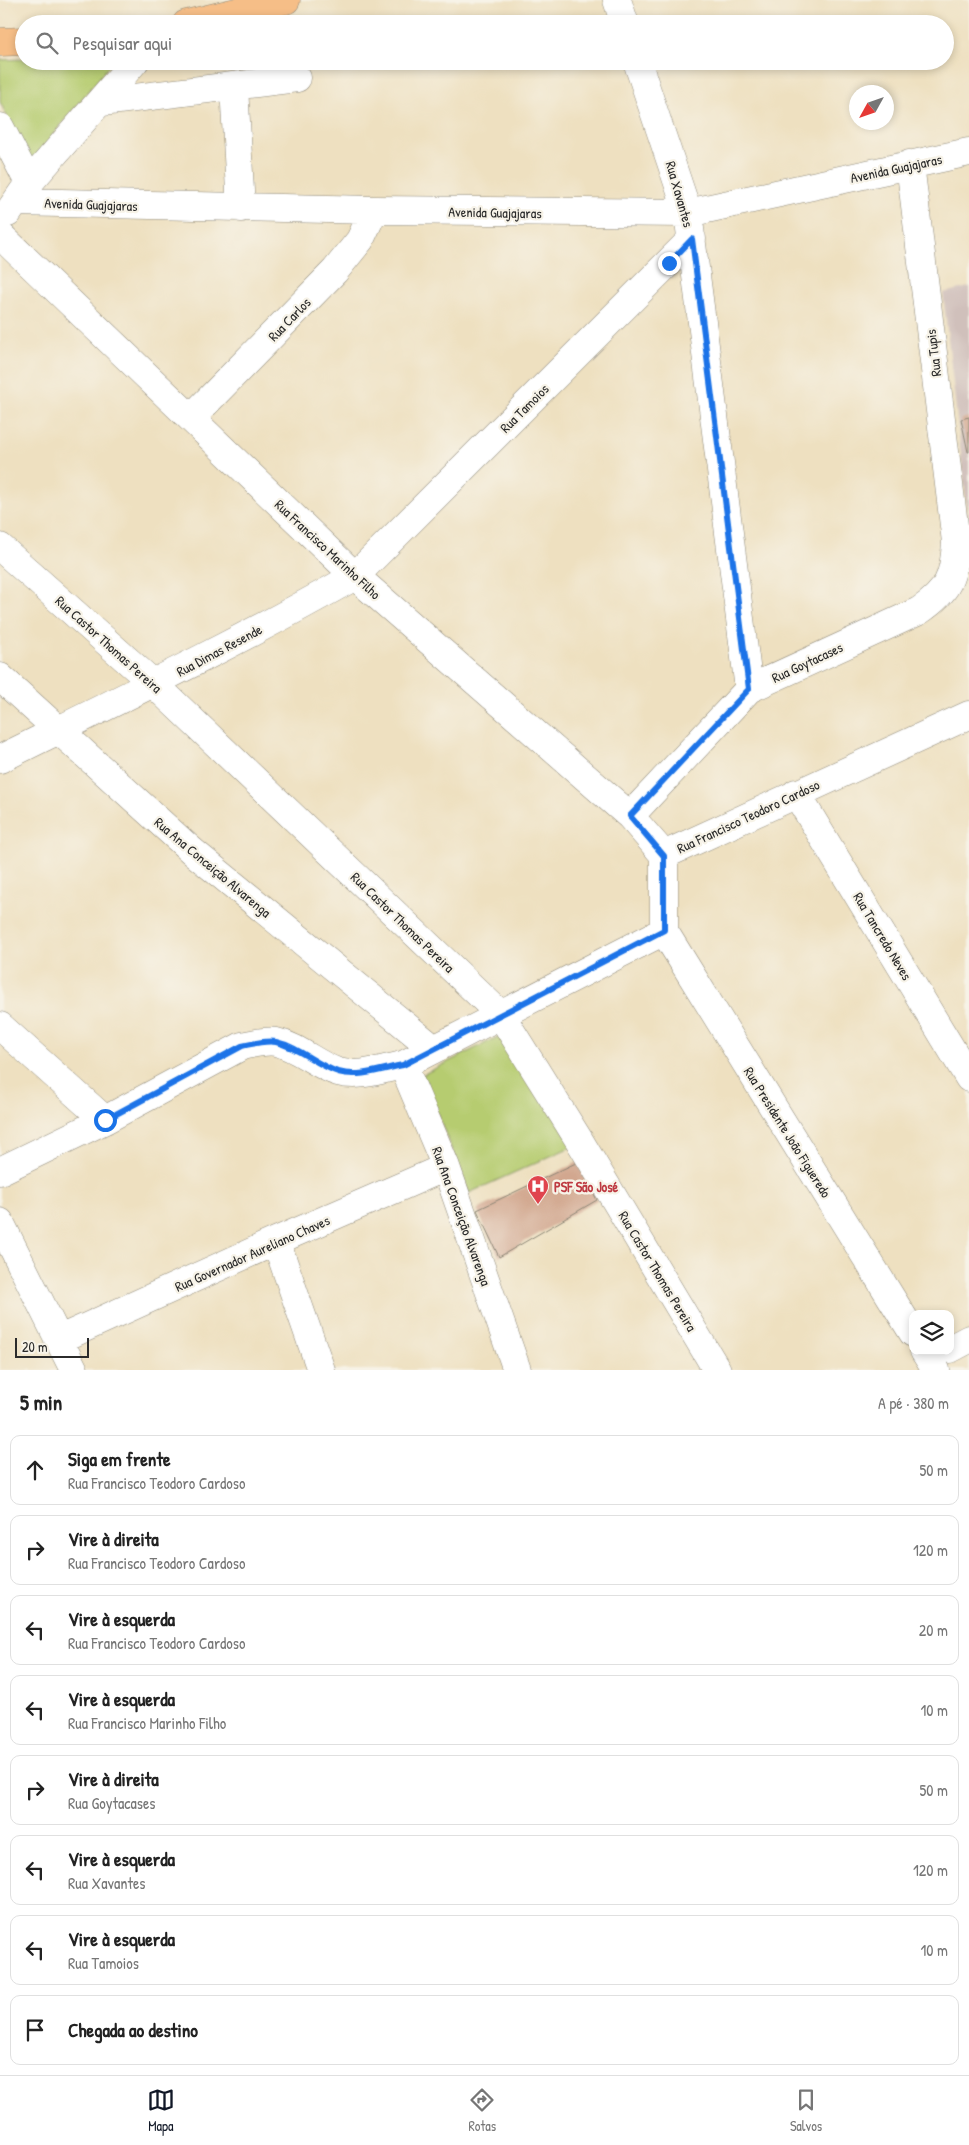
<!DOCTYPE html>
<html lang="pt">
<meta charset="utf-8">
<style>
body{margin:0;font-family:"Patrick Hand",sans-serif;background:#f2f2f2;color:#222}
.controls{position:absolute;right:15px;bottom:15px;display:grid;overflow:hidden;border-radius:10px;box-shadow:0 2px 8px #0003}
.controls button{width:45px;height:45px;display:grid;place-items:center;padding:0;border:0;border-bottom:1px solid #e0e0e0;background:#fff;color:#222;font:25px sans-serif}
.compass{position:absolute;left:849px;top:85px;width:45px;height:45px;border-radius:50%;background:#fff;box-shadow:0 2px 8px #0003;rotate:230deg}
.scale{position:absolute;left:15px;bottom:12px;width:74px;box-sizing:border-box;padding-left:5px;border:2px solid #2b2b2b;border-top:0;font-size:14px;line-height:18px;white-space:nowrap;color:#2b2b2b;-webkit-text-stroke:4px #f7f3e8;paint-order:stroke}
.stop{position:absolute;width:15px;height:15px;margin:-11px;border:4px solid #1a73e8;border-radius:50%;background:#fff}
.stop.end{background:#1a73e8;border-color:#fff;box-shadow:0 1px 5px #0008}
.list{margin:0;padding:0;list-style:none}
h2{display:flex;justify-content:space-between;align-items:center;height:65px;margin:0;padding:0 20px;font-size:21px}
h2 small{font-size:16px;font-weight:400;color:#767676}
.list li{display:grid;grid-template-columns:32px 1fr auto;gap:15px;align-items:center;box-sizing:border-box;height:70px;margin:0 10px 10px;padding:0 10px;border:1px solid #e0e0e0;border-radius:10px}
.list b{display:block;font-size:19px;white-space:nowrap}
.list p{margin:0;font-size:16px;white-space:nowrap;color:#767676}
.list em{font-size:16px;font-style:normal;color:#767676}
.icon{flex:none;width:28px;height:28px;fill:none;stroke:currentColor;stroke-width:2;stroke-linecap:round;stroke-linejoin:round}
.map{position:relative;flex:none;width:969px;height:1370px;overflow:hidden}
.search{position:absolute;background:#fff;box-shadow:0 2px 8px #0003;left:15px;right:15px;top:15px;height:55px;display:flex;align-items:center;gap:12px;box-sizing:border-box;padding:0 18px;border-radius:28px;color:#767676;font-size:19px}
.sheet{height:705px;background:#fff}
nav{display:flex;justify-content:space-around;align-items:center;box-sizing:border-box;height:70px;border-top:1px solid #e0e0e0;background:#fff;font-size:14px;color:#767676}
nav a{display:grid;justify-items:center;gap:2px}
nav .on{color:#111827}
.map>svg:first-child{display:block}
</style>
<div class="map">
<svg width="969" height="1370" viewBox="0 0 969 1370">
<rect width="100%" height="100%" fill="#f7f3e8"/>
<filter id="ink" filterUnits="userSpaceOnUse"><feTurbulence type="fractalNoise" baseFrequency=".02" numOctaves="2"/><feDisplacementMap in="SourceGraphic" scale="10" xChannelSelector="R" yChannelSelector="G"/><feConvolveMatrix kernelMatrix="1 2 1 2 8 2 1 2 1" color-interpolation-filters="sRGB"/></filter>
<filter id="wash" filterUnits="userSpaceOnUse"><feTurbulence type="fractalNoise" baseFrequency=".0096" numOctaves="4" result="noise"/><feDisplacementMap in="SourceGraphic" scale="20" xChannelSelector="R" yChannelSelector="G"/><feGaussianBlur stdDeviation="1.12" result="paint"/><feColorMatrix in="noise" values="0 0 0 0 0 0 0 0 0 0 0 0 0 0 0 0 0 1.4 0 .05"/><feComposite in="paint" operator="in"/></filter>
<g filter="url(#wash)">
<rect width="100%" height="100%" fill="#eee0c0"/>
<path fill="#d0c0bb" d="M969 287V525L943 293Z"/>
<path fill="#b6cc70" stroke="#707c4e" d="M24 59V61H113L30 163 0 102V60Z
M504 1034 573 1146 469 1193 422 1075Z"/>
<g id="blocks">
<path fill="#d2a78f" d="M969 417V452H968L961 419Z
M578 1162 597 1200 499 1257 477 1210Z"/>
</g>
</g>
<g filter="url(#ink)">
<use href="#blocks" fill-opacity="0" stroke="#8c8676" stroke-width="1"/>
<g fill="none" stroke-linecap="round" stroke-linejoin="round">
<g stroke="#8c8676" stroke-width="29">
<path id="minor" d="M617 0 625 24
M637 61 688 213 749 689
M234 87 241 208
M102 102 297 78
M0 127 29 183
M16 202 374 210 688 213 969 152
M8 213 29 183 135 61
M0 235 355 576 630 816 664 855
M191 418 335 271 360 240 374 210
M0 547 154 684 501 1015 579 1140 717 1370
M0 677 192 851 434 1049
M0 759C119 700 239 642 355 576L692 239
M796 793 969 1078
M630 816 749 689 919 611C949 591 954 576 956 542L910 164
M664 855 969 715
M664 855V931
M664 931 913 1333
M0 1026 105 1120
M403 1065 446 1167 517 1370
M0 1171 105 1120 242 1046C252 1044 265 1040 276 1042 299 1047 316 1065 338 1072 359 1078 382 1069 403 1065L664 931
M0 1222 74 1370
M276 1241 321 1370
M58 1340 276 1241 446 1167
M950 1349 969 1339
M924 1351 936 1370"/>
</g>
<g stroke="#8c8676" stroke-width="29">
<path id="major" d="M186 24 286 0
M0 42 24 41"/>
</g>
<use href="#minor" stroke="#fff" stroke-width="28"/>
<use href="#major" stroke="#f6be87" stroke-width="28"/>
</g>
</g>
<g fill="none" stroke-linecap="round" stroke-linejoin="round" filter="url(#ink)">
<path stroke="#1a73e8" stroke-width="6" d="M105 1120 242 1046C252 1044 265 1040 276 1042 299 1047 316 1065 338 1072 360 1078 382 1069 403 1065L664 930V856L630 816 749 689 692 239 669 263"/>
</g>
<defs>
<g id="hospital-pin" transform="scale(1.125)"><path d="M0 17L-7.5 6A9.5 9.5 0 1 1 7.5 6Z" fill="#e0444e" stroke="#f7f3e8"/><path d="M-5-5h3v3.5h4V-5h3V5h-3V1.5h-4V5h-3Z" fill="#fff"/></g>
</defs>
<g fill-rule="evenodd">
<use href="#hospital-pin" x="538" y="1186"/>
</g>
<g text-anchor="middle" dominant-baseline="central" stroke-width="4.5" stroke-linejoin="round" paint-order="stroke">
<g font-size="14" fill="#2b2b2b" stroke="#f7f3e8">
<text transform="translate(896 168) rotate(-12)">Avenida Guajajaras</text>
<text transform="translate(680 194) rotate(74)">Rua Xavantes</text>
<text transform="translate(91 204) rotate(2)">Avenida Guajajaras</text>
<text transform="translate(495 212) rotate(1)">Avenida Guajajaras</text>
<text transform="translate(289 319) rotate(-46)">Rua Carlos</text>
<text transform="translate(933 353) rotate(-97)">Rua Tupis</text>
<text transform="translate(524 408) rotate(-45)">Rua Tamoios</text>
<text transform="translate(328 549) rotate(43)">Rua Francisco Marinho Filho</text>
<text transform="translate(109 644) rotate(42)">Rua Castor Thomas Pereira</text>
<text transform="translate(219 650) rotate(-28)">Rua Dimas Resende</text>
<text transform="translate(807 662) rotate(-25)">Rua Goytacases</text>
<text transform="translate(748 816) rotate(-25)">Rua Francisco Teodoro Cardoso</text>
<text transform="translate(213 867) rotate(40)">Rua Ana Conceição Alvarenga</text>
<text transform="translate(403 922) rotate(44)">Rua Castor Thomas Pereira</text>
<text transform="translate(883 936) rotate(59)">Rua Tancredo Neves</text>
<text transform="translate(788 1132) rotate(58)">Rua Presidente João Figueredo</text>
<text transform="translate(462 1216) rotate(70)">Rua Ana Conceição Alvarenga</text>
<text transform="translate(252 1253) rotate(-24)">Rua Governador Aureliano Chaves</text>
<text transform="translate(658 1271) rotate(59)">Rua Castor Thomas Pereira</text>
</g>
<g font-size="14" font-weight="bold" fill="#be3a42" stroke="#f7f3e8" text-anchor="start">
<text x="554" y="1186">PSF São José</text>
</g>
</g>
</svg>
<div class="controls">
<button><svg class="icon" aria-label="layers" viewBox="0 0 24 24"><path d="M12 4l9 5-9 5-9-5zM3 14l9 5 9-5"/></svg></button>
</div>
<svg class="compass" viewBox="-18 -18 36 36"><path d="M0-13l5 13h-10z" fill="#e53935"/><path d="M0 13l5-13h-10z" fill="#767676"/></svg>
<div class="scale">20 m</div>
<div class="stop" style="left:105px;top:1120px"></div>
<div class="stop end" style="left:669px;top:263px"></div>
<div class="search"><svg class="icon" aria-label="search" viewBox="0 0 24 24"><circle cx="10" cy="10" r="6"/><path d="M15 15l6 6"/></svg>Pesquisar aqui</div>
</div>
<section class="sheet">
<h2>5 min<small>A pé · 380 m</small></h2>
<ul class="list">
<li><svg class="icon" aria-label="ahead" viewBox="0 0 24 24"><path d="M12 20V5M6 11l6-6 6 6"/></svg><div><b>Siga em frente</b><p>Rua Francisco Teodoro Cardoso</p></div><em>50 m</em></li>
<li><svg class="icon" aria-label="right" viewBox="0 0 24 24"><path d="M7 20v-9h11M14 6l5 5-5 5"/></svg><div><b>Vire à direita</b><p>Rua Francisco Teodoro Cardoso</p></div><em>120 m</em></li>
<li><svg class="icon" aria-label="left" viewBox="0 0 24 24"><path d="M17 20v-9H6M10 6l-5 5 5 5"/></svg><div><b>Vire à esquerda</b><p>Rua Francisco Teodoro Cardoso</p></div><em>20 m</em></li>
<li><svg class="icon" aria-label="left" viewBox="0 0 24 24"><path d="M17 20v-9H6M10 6l-5 5 5 5"/></svg><div><b>Vire à esquerda</b><p>Rua Francisco Marinho Filho</p></div><em>10 m</em></li>
<li><svg class="icon" aria-label="right" viewBox="0 0 24 24"><path d="M7 20v-9h11M14 6l5 5-5 5"/></svg><div><b>Vire à direita</b><p>Rua Goytacases</p></div><em>50 m</em></li>
<li><svg class="icon" aria-label="left" viewBox="0 0 24 24"><path d="M17 20v-9H6M10 6l-5 5 5 5"/></svg><div><b>Vire à esquerda</b><p>Rua Xavantes</p></div><em>120 m</em></li>
<li><svg class="icon" aria-label="left" viewBox="0 0 24 24"><path d="M17 20v-9H6M10 6l-5 5 5 5"/></svg><div><b>Vire à esquerda</b><p>Rua Tamoios</p></div><em>10 m</em></li>
<li><svg class="icon" aria-label="arrive" viewBox="0 0 24 24"><path d="M6 21V4h12l-3 4 3 4H6"/></svg><div><b>Chegada ao destino</b></div></li>
</ul>
</section>
<nav>
<a class="on"><svg class="icon" aria-label="map" viewBox="0 0 24 24"><path d="M3 6l6-2 6 2 6-2v14l-6 2-6-2-6 2zM9 4v14M15 6v14"/></svg>Mapa</a>
<a><svg class="icon" aria-label="directions" viewBox="0 0 24 24"><path d="M12 3l9 9-9 9-9-9zM9 14v-3h6M13 9l2 2-2 2"/></svg>Rotas</a>
<a><svg class="icon" aria-label="saved" viewBox="0 0 24 24"><path d="M7 4h10v16l-5-4-5 4z"/></svg>Salvos</a>
</nav>
